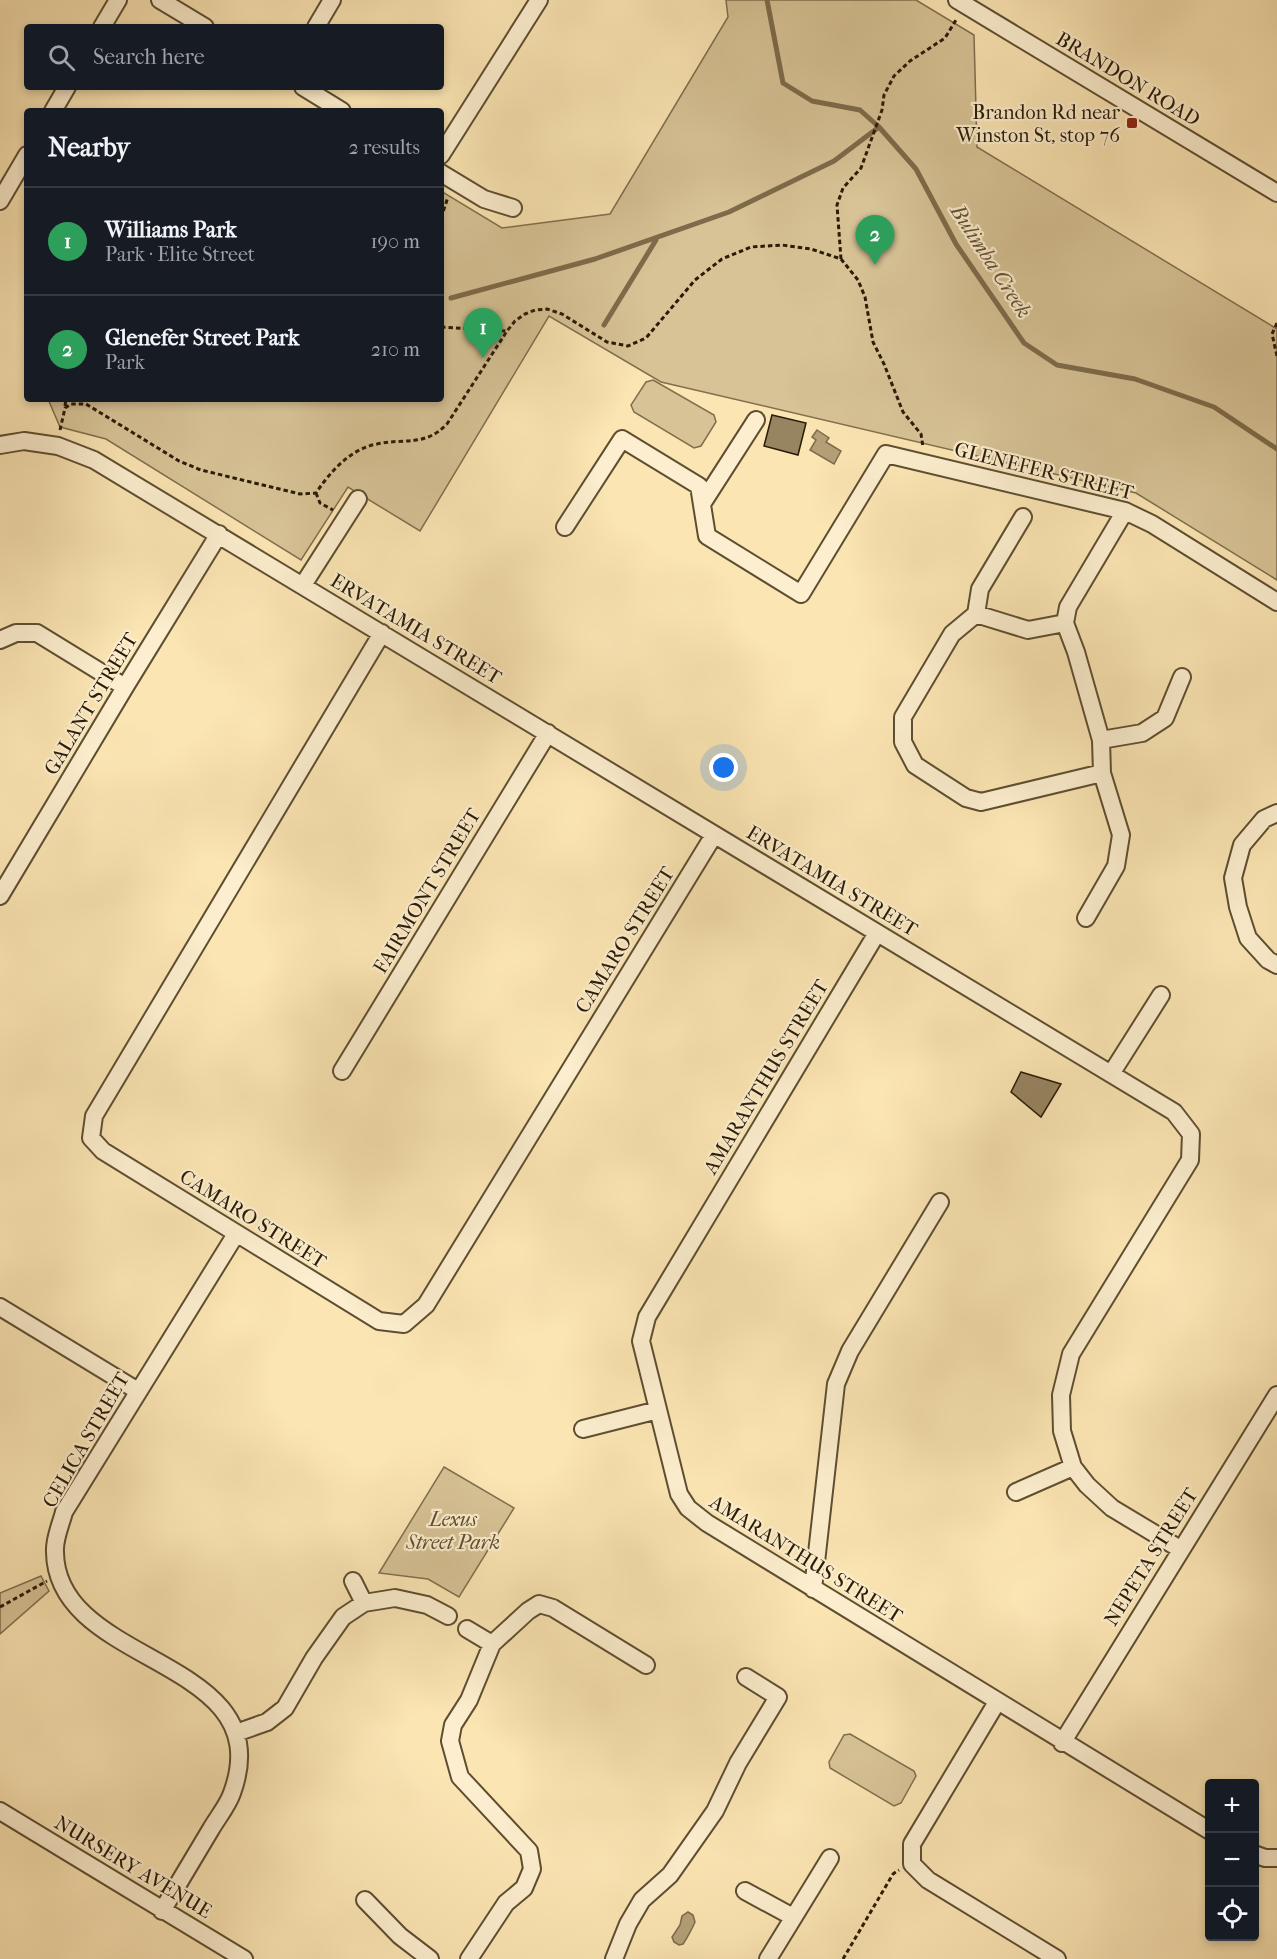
<!DOCTYPE html>
<meta charset="utf-8">
<style>
body{margin:0;font-family:"IM FELL French Canon",serif;background:#242831;color:#f1f3f6}
.controls{position:absolute;right:18px;bottom:18px;display:grid;overflow:hidden;border-radius:6px;box-shadow:0 3px 9px #0003}
.controls button{width:54px;height:54px;display:grid;place-items:center;padding:0;border:0;border-bottom:2px solid #363941;background:#171b24;color:#f1f3f6;font:30px sans-serif}
.you{position:absolute;left:724px;top:768px;width:21px;height:21px;margin:-15px;border:4px solid #fff;border-radius:50%;background:#1a73e8;box-shadow:0 0 0 9px #1a73e833}
.badge{display:grid;place-items:center;width:39px;height:39px;border-radius:50%;background:#7c3aed;color:#fff;font-size:20px;font-weight:700}
.pin{position:absolute;translate:-50% -50px;filter:drop-shadow(0 2px 3px #0008)}
.pin::after{content:'';position:absolute;top:32px;width:21px;height:18px;background:inherit;clip-path:polygon(0 0,100% 0,50% 100%)}
.list{margin:0;padding:0;list-style:none}
h2{display:flex;justify-content:space-between;align-items:center;height:78px;margin:0;padding:0 24px;font-size:26px}
h2 small{font-size:20px;font-weight:400;color:#9ea1a6}
.list li{display:grid;grid-template-columns:39px 1fr auto;gap:18px;align-items:center;box-sizing:border-box;height:108px;padding:0 24px;border-top:2px solid #363941}
.list b{display:block;font-size:22px;white-space:nowrap}
.list p{margin:0;font-size:20px;white-space:nowrap;color:#9ea1a6}
.list em{font-size:20px;font-style:normal;color:#9ea1a6}
.icon{flex:none;width:33px;height:33px;fill:none;stroke:currentColor;stroke-width:2;stroke-linecap:round;stroke-linejoin:round}
.map{position:relative;flex:none;width:1277px;height:1959px;overflow:hidden}
.search{position:absolute;background:#171b24;box-shadow:0 3px 9px #0003;left:24px;top:24px;width:420px;height:66px;display:flex;align-items:center;gap:15px;box-sizing:border-box;padding:0 21px;border-radius:6px;color:#9ea1a6;font-size:22px}
.panel{position:absolute;background:#171b24;box-shadow:0 3px 9px #0003;left:24px;top:108px;width:420px;height:294px;border-radius:6px}
.map>svg:first-child{display:block}
</style>
<div class="map">
<svg width="1277" height="1959" viewBox="0 0 1277 1959">
<rect width="100%" height="100%" fill="#fbe5b3"/>
<filter id="stains"><feTurbulence type="fractalNoise" baseFrequency=".00333" numOctaves="4"/><feColorMatrix values="0 0 0 0 .2 0 0 0 0 .09 0 0 0 0 .02 0 0 0 .5 -.17"/></filter>
<radialGradient id="worn" r=".72"><stop offset=".6" stop-color="#630" stop-opacity="0"/><stop offset="1" stop-color="#630" stop-opacity=".3"/></radialGradient>
<path fill="#d7c396" stroke="#806f4e" stroke-width="1.5" d="M726 0H916L974 35 977 147 1277 329V580L1136 493 661 382 549 316 420 531 348 487 301 560 106 439 60 427 48 399H441V191L502 228 610 214 728 17Z
M653 380 714 415 716 422 701 446 694 448 634 412 631 405 646 382Z
M444 1467 514 1508 459 1597 428 1579 379 1573Z
M41 1576 49 1591 0 1634V1593Z
M850 1734 914 1771 916 1776 901 1803 894 1806 830 1768 829 1762 844 1735Z"/>
<path fill="#b4a078" stroke="#7d6b4a" stroke-width="1.5" d="M817 430 829 438 826 442 841 451 834 464 810 450 816 440 812 437Z
M688 1912 693 1915 695 1922C693 1927 686 1940 683 1944L679 1945 674 1942 672 1937 680 1925 682 1916Z"/>
<g fill="none" stroke-linecap="round" stroke-linejoin="round">
<path stroke="#7d6b4a" stroke-width="5" d="M767 0 783 83 812 101 860 110 879 127 916 169 956 244 1024 343 1057 365 1135 379 1214 407 1277 449
M451 298 595 259 729 212 834 161 879 127
M604 325 656 240"/>
</g>
<path fill="#978460" stroke="#2a1b06" stroke-width="1.5" d="M772 415 806 423 798 455 764 446Z
M1021 1072 1061 1084 1041 1117 1011 1092Z"/>
<g fill="none" stroke-linecap="round" stroke-linejoin="round">
<g stroke="#5e4e31" stroke-width="20">
<path id="minor" d="M160 0 205 27
M957 0 1277 193
M102 27 118 0
M316 27 332 0
M303 87 342 111
M53 111 67 87
M441 155 539 0
M441 173 484 199 513 208
M0 201 27 155
M0 445 24 441 58 446 94 460 1174 1112 1191 1134 1190 1160 1071 1354 1061 1395 1062 1431 1073 1467 1087 1485 1112 1508 1180 1549
M702 504 756 420
M1023 517 980 589 976 614 952 634 903 717V742L915 765 966 798 981 802 1102 773
M565 527 622 439 699 486 707 536 801 594 886 454 1125 511 1152 524 1277 602
M303 585 358 499
M976 614 1028 630 1065 623
M382 633 94 1116 91 1138 103 1151 379 1321 404 1324 426 1305 714 835
M0 640 16 633H37L125 687
M1101 740 1142 733 1165 718 1182 677
M1277 813 1264 819 1242 845 1233 878 1238 907 1248 938 1268 960 1277 965
M0 896 125 687 219 534
M1086 918 1116 866 1121 835 1102 773 1101 740 1076 652 1065 623 1068 607 1125 511
M877 933 647 1317 641 1341 679 1494 688 1508 707 1523 1210 1831
M342 1071 548 733
M1111 1074 1161 995
M0 1307 138 1391
M583 1429 658 1410
M1016 1492 1073 1467
M353 1581 364 1603
M813 1589 836 1384 850 1351 940 1202
M467 1629 492 1644
M997 1702 912 1844V1864L928 1880 1057 1959
M236 1733 267 1722 285 1708 314 1658 343 1617 364 1603 395 1598 427 1605 448 1616
M1062 1743 1277 1395
M0 1811 244 1959
M1254 1854 1265 1858H1277
M745 1891 793 1917
M365 1900 400 1936 430 1959
M162 1911C179 1883 195 1856 211 1829 218 1817 228 1805 232 1793 282 1656 56 1668 55 1552 54 1539 61 1524 64 1512L236 1234
M469 1959 506 1903 524 1888 532 1869 529 1851 460 1777 450 1741 453 1725 469 1700 492 1644 528 1611 539 1604 553 1608 646 1665
M614 1959 628 1924 642 1900 670 1875 715 1811 738 1763 778 1697 746 1677
M768 1959 830 1858"/>
</g>
<path stroke="#2a1b06" stroke-width="3" stroke-dasharray="4.5 3" stroke-linecap="butt" d="M441 218 448 197
M841 259 837 205 843 188 861 168 882 110 884 95 894 76 910 61 945 38 956 20
M1277 323 1272 334 1277 356
M441 327 507 331
M65 406 66 399
M60 430 65 408 71 404H86L179 461 201 470 300 494 316 493C330 472 350 449 377 444 404 438 425 447 447 424L507 331 515 321 525 314 535 310 547 309 562 314 607 342 628 346 646 338 695 280 722 259 751 247 782 245 811 249 841 259 858 280 865 297 873 342 884 364 903 412 921 434 923 447
M316 493 320 503 333 510
M0 1607 47 1581
M843 1959 893 1874 899 1870"/>
<use href="#minor" stroke="#fceece" stroke-width="16"/>
</g>
<rect fill="#8f2418" stroke="#fceece" stroke-width="2" x="1126" y="117" width="12" height="12" rx="3"/>
<g text-anchor="middle" dominant-baseline="central" stroke-width="4.5" stroke-linejoin="round" paint-order="stroke">
<g font-size="20" fill="#2a1b06" stroke="#fceece">
<text transform="translate(1128 79) rotate(31)">BRANDON ROAD</text>
<text transform="translate(1044 471) rotate(14)">GLENEFER STREET</text>
<text transform="translate(416 629) rotate(31)">ERVATAMIA STREET</text>
<text transform="translate(91 704) rotate(-59)">GALANT STREET</text>
<text transform="translate(832 881) rotate(31)">ERVATAMIA STREET</text>
<text transform="translate(427 891) rotate(-59)">FAIRMONT STREET</text>
<text transform="translate(625 940) rotate(-58)">CAMARO STREET</text>
<text transform="translate(766 1077) rotate(-59)">AMARANTHUS STREET</text>
<text transform="translate(253 1219) rotate(32)">CAMARO STREET</text>
<text transform="translate(86 1440) rotate(-60)">CELICA STREET</text>
<text transform="translate(1151 1557) rotate(-58)">NEPETA STREET</text>
<text transform="translate(806 1559) rotate(32)">AMARANTHUS STREET</text>
<text transform="translate(133 1867) rotate(31)">NURSERY AVENUE</text>
</g>
<g font-size="20" fill="#2a1b06" stroke="#fceece" text-anchor="end">
<text x="1120" y="112">Brandon Rd near<tspan x="1120" dy="23">Winston St, stop 76</tspan></text>
</g>
<g font-size="20" font-style="italic" fill="#5e4d31" stroke="#fceece">
<text x="453" y="1519">Lexus<tspan x="453" dy="23">Street Park</tspan></text>
</g>
<g font-size="21" font-style="italic" fill="#615034" stroke="#fceece">
<text transform="translate(991 261) rotate(57)">Bulimba Creek</text>
</g>
</g>
<rect width="100%" height="100%" filter="url(#stains)"/>
<rect width="100%" height="100%" fill="url(#worn)"/>
</svg>
<div class="controls">
<button>+</button>
<button>−</button>
<button><svg class="icon" aria-label="locate" viewBox="0 0 24 24"><circle cx="12" cy="12" r="6"/><path d="M12 2v4M12 18v4M2 12h4M18 12h4"/></svg></button>
</div>
<div class="you"></div>
<div class="pin badge" style="left:483px;top:358px;background:#2e9e5b">1</div>
<div class="pin badge" style="left:875px;top:265px;background:#2e9e5b">2</div>
<div class="search"><svg class="icon" aria-label="search" viewBox="0 0 24 24"><circle cx="10" cy="10" r="6"/><path d="M15 15l6 6"/></svg>Search here</div>
<section class="panel">
<h2>Nearby<small>2 results</small></h2>
<ul class="list">
<li><span class="badge" style="background:#2e9e5b">1</span><div><b>Williams Park</b><p>Park · Elite Street</p></div><em>190 m</em></li>
<li><span class="badge" style="background:#2e9e5b">2</span><div><b>Glenefer Street Park</b><p>Park</p></div><em>210 m</em></li>
</ul>
</section>
</div>
